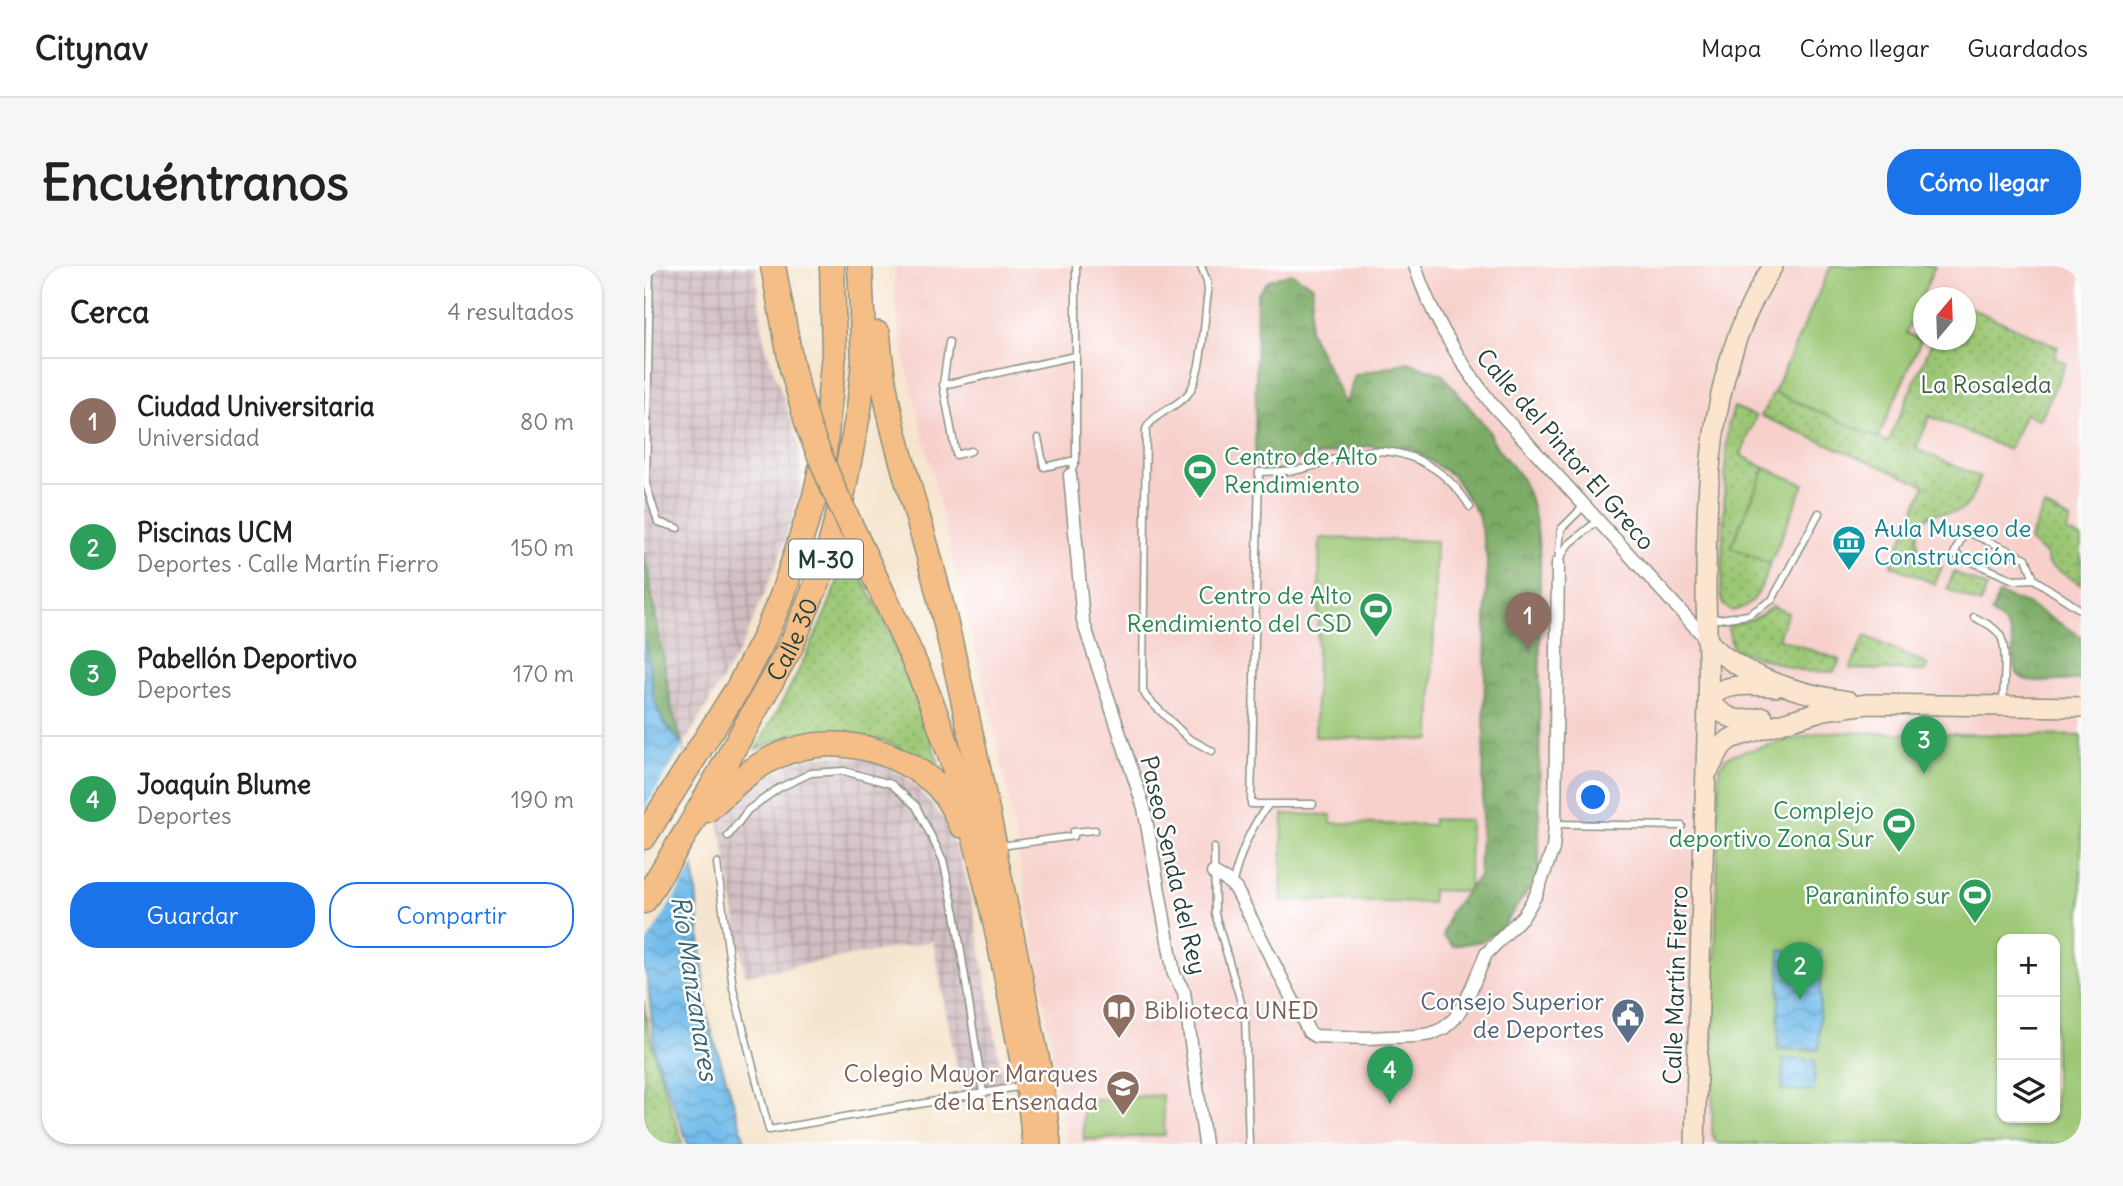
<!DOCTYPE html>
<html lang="es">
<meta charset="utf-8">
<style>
body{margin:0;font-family:Delius,sans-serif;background:#f6f6f6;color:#222}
.controls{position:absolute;right:21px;bottom:21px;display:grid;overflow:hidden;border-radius:14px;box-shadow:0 2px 5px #0004}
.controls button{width:63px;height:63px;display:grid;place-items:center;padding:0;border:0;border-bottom:2px solid #e0e0e0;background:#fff;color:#222;font:35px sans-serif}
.compass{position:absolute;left:1269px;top:21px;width:63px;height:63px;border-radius:50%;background:#fff;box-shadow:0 2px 5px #0004;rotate:19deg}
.you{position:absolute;left:950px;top:532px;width:24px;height:24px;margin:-18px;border:5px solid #fff;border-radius:50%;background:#1a73e8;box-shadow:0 0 0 10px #1a73e833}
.badge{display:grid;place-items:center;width:46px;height:46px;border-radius:50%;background:#1a73e8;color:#fff;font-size:23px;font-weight:700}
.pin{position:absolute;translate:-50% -58px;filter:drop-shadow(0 2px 4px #0008)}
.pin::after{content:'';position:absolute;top:37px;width:24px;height:21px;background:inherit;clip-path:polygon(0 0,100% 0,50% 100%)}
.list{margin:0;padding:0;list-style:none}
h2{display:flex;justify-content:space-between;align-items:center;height:91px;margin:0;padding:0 28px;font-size:30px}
h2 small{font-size:23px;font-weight:400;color:#767676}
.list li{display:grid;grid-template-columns:46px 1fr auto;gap:21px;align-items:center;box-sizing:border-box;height:126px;padding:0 28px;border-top:2px solid #e0e0e0}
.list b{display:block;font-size:26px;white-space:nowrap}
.list p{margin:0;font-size:23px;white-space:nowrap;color:#767676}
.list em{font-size:23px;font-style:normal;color:#767676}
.actions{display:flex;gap:14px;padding:21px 28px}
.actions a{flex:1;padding:16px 0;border:2px solid #1a73e8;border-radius:28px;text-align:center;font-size:24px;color:#1a73e8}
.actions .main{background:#1a73e8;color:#fff}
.icon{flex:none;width:38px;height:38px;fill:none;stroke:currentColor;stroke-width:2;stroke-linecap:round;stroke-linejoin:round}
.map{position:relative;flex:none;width:1437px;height:878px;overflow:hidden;border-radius:28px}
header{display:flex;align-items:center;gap:42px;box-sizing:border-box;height:98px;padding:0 35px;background:#fff;border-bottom:2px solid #e0e0e0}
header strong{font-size:33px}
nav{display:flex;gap:38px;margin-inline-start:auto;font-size:24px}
.intro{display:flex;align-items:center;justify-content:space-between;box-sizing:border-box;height:168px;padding:0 42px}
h1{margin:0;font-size:49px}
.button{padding:18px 32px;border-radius:28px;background:#1a73e8;color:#fff;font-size:24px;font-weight:700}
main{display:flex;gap:42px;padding:0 42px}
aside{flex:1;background:#fff;border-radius:28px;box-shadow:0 2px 5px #0004}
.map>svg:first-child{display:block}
</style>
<header>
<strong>Citynav</strong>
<nav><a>Mapa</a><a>Cómo llegar</a><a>Guardados</a></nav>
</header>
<div class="intro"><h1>Encuéntranos</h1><a class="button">Cómo llegar</a></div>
<main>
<aside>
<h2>Cerca<small>4 resultados</small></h2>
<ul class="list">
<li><span class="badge" style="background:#8d6e63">1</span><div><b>Ciudad Universitaria</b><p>Universidad</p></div><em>80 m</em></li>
<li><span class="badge" style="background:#2e9e5b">2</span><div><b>Piscinas UCM</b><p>Deportes · Calle Martín Fierro</p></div><em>150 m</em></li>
<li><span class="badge" style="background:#2e9e5b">3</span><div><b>Pabellón Deportivo</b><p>Deportes</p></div><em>170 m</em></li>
<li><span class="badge" style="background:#2e9e5b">4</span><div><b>Joaquín Blume</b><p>Deportes</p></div><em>190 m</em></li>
</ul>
<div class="actions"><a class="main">Guardar</a><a>Compartir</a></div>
</aside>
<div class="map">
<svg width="1437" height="878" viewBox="0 0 1437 878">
<defs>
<pattern id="industrial-grid" width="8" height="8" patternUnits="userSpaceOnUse" patternTransform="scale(1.75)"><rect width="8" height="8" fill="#d2bec3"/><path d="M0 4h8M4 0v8" fill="none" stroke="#aa9c9f"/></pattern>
<pattern id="green-dots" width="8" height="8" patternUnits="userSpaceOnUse" patternTransform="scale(1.75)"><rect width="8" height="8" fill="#9bc774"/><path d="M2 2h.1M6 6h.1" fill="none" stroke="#7ea360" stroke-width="1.8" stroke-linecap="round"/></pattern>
<pattern id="forest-crowns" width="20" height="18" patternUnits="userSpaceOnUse" patternTransform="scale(1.75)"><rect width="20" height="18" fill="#7cac66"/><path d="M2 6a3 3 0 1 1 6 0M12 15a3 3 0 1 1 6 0" fill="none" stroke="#658d55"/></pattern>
<pattern id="water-waves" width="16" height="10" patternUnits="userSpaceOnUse" patternTransform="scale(1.75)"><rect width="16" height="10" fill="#72bceb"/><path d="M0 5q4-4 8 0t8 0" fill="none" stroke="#5d9abf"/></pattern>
</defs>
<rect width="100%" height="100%" fill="#fff"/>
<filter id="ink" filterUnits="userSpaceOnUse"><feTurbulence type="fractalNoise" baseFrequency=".0143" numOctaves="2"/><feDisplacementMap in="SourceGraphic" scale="14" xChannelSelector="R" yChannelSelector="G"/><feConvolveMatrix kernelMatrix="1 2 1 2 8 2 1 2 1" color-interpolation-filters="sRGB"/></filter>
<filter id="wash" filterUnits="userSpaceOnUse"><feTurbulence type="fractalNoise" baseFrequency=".00686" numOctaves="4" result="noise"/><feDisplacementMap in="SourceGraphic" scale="28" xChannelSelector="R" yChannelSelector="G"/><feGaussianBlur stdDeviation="1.57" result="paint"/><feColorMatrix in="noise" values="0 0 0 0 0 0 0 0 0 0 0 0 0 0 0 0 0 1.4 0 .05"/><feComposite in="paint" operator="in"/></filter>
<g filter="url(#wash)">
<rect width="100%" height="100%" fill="#f6e5ce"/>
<path fill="#f7d0cc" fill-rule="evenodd" d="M250 0H1437V878H422L416 830 369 554 350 462 260 91 252 41ZM1280 32H1322V74H1280ZM1358 673H1411V852H1358Z"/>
<path fill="url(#industrial-grid)" d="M0 0H111L120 76 155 178 157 226 135 293 98 380 39 480 28 443 0 291Z
M188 489 224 493 251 504 268 516 302 556 321 608 333 662 359 817 317 825 289 675 101 709 79 573 74 559 97 529 114 516 139 501 165 491Z"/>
<path fill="url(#green-dots)" stroke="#5d8254" stroke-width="2" d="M1322 40 1414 81 1410 91 1422 97 1396 154 1381 147 1365 184 1286 150 1272 183 1336 211C1331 222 1328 238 1317 244 1309 249 1298 245 1289 248 1275 253 1270 273 1276 285 1281 294 1290 298 1298 301L1291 318 1247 299 1281 219 1117 150 1130 126 1244 176 1289 74H1322Z
M1090 141 1112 150 1097 189 1121 202 1087 281 1126 298C1117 320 1114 340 1088 345L1079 339 1077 329 1082 186 1084 160Z
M1400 240 1427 254 1422 266 1437 272V319L1404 298 1402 289 1385 275Z
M203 287 236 345 279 450 299 511 280 496 243 476 202 468 151 467 111 484C147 422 182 356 203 287Z
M1310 306 1343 321 1336 338 1303 323Z
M1128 340 1144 347 1134 372 1196 394 1190 406 1158 405 1089 383 1083 358C1101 358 1115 352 1128 340Z
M1221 370H1222L1284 399 1281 405 1206 403Z
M0 735C5 783 24 832 39 878H0Z"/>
<path fill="url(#forest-crowns)" stroke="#4e744d" stroke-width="2" d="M647 7 669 20 665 64 701 138 711 109 764 96 798 108 846 166C850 185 868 196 877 212 891 238 894 266 896 294L895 609 858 661 838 675 809 680 799 670 806 646 835 610 839 526 843 293 834 248 808 209 767 183 723 180 657 193 611 197 613 28 625 14Z
M0 286 28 443 39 480 0 544Z
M1355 328 1383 338 1437 370V414C1421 414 1402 417 1386 415 1362 410 1373 383 1366 367 1362 357 1355 353 1347 347Z"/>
<path fill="#9bc774" stroke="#5d8254" stroke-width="2" fill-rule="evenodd" d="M1187 0H1291L1262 67 1277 74 1234 172 1130 126Z
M1121 202 1160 218 1126 298 1087 281Z
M676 272 792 275 787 474 671 471Z
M1178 466 1437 470V878H1075L1071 875 1068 866 1075 502 1081 493 1090 488ZM1358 673H1411V852H1358Z
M639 548 687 549V557L789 559V553L826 554 825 625 788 624V637L637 634Z
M518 829 521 869 440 874 438 834Z"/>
<path fill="url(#water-waves)" stroke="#487c90" stroke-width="2" d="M0 366 10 433 19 455 39 480 63 750 102 878H44L11 788 4 717 0 702Z
M1136 684 1177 685 1175 784 1134 783Z
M1139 793 1171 794 1170 825 1138 824Z"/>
<path fill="#f6e5ce" d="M39 480 51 598 0 681V544Z"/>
</g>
<g filter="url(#ink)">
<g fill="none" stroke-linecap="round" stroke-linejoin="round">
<g stroke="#8a9181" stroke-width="9">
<path id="lane" d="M6 0 2 218 14 256 34 262
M557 0 563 15 564 26C560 52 559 109 544 128 532 142 510 147 502 163L499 414V425L503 432 544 472 568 485
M305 76 299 119 312 189 327 185
M299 119 431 90
M394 172 400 201 432 194
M426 209 432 194V0
M916 293 923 280 953 255
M914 297 917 263 940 240
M1390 313 1370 314 1310 288 1321 265 1382 292 1390 313 1437 344
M1330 351C1339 356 1351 360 1357 371 1364 385 1359 421 1359 438
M1066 352 1075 353 1104 349 1128 334 1175 247
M669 538H607L615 206C629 205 645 206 658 203 681 198 704 186 727 185 769 183 805 206 826 241
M911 558 1038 560
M84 570 104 544 135 522 167 507 200 505 247 518 272 540 299 594 311 647 339 827
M356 580 430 570 429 566 451 564
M570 582 571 648 601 750 605 878
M73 597 89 722 125 864 379 820
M588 619C596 589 605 562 625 538"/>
</g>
<g stroke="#8a9181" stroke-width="15">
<path id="street" d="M771 0C787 50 815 95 847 137L1063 374
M426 209 439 355 500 542 530 708 540 726 561 878
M569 607 582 614 592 623 665 766 671 770 723 772 771 770 787 768 800 762 811 752 822 735 842 688 880 649 892 629 909 583 911 558 914 297"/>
</g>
<g stroke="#8a9181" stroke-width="22">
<path id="secondary" d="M1063 374C1095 411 1157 428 1204 435
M1064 435C1084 454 1093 457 1119 451
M1064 435C1077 415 1112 419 1132 421
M1064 505 1078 480 1086 473 1180 444 1224 438 1437 441
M1051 878C1055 731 1059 585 1064 438 1066 399 1062 361 1062 322 1062 211 1066 95 1129 0"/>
</g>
<g stroke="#8a9181" stroke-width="24">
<path id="primary" d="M351 582 398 810 406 878
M383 820 389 878"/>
</g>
<g stroke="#8a9181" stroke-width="27">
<g id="highway">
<path d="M129 0 148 102"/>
<path d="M234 68C239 149 269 228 289 306 313 397 331 490 351 582"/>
<path d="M230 309C255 363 282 417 301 474 340 586 362 704 383 820"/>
<path d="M63 544C84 525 105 503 131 491 183 466 243 480 287 514 301 525 310 543 317 559"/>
<path d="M0 571 94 422 119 374 138 330 171 230 180 188 190 88 188 0"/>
<path id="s1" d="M0 635 47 558 146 382 182 295 196 242 215 143 220 96 216 0"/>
</g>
</g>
<use href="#lane" stroke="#fff" stroke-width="6"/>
<use href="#street" stroke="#fff" stroke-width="12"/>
<use href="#secondary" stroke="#fbe5cf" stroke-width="19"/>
<use href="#primary" stroke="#f6be87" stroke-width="21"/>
<use href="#highway" stroke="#f6be87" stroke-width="24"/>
<g stroke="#8a9181" stroke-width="27" stroke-linecap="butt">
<path id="highway-bridge" d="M148 102 165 163 189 222 230 309"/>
</g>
<use href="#highway-bridge" stroke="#f6be87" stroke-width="24"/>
</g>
</g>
<defs>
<g id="stadium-pin" transform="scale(1.75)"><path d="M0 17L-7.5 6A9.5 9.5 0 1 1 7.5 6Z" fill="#2e9e5b" stroke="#fff"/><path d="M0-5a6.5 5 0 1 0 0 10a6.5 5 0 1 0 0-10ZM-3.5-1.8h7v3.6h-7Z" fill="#fff"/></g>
<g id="museum-pin" transform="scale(1.75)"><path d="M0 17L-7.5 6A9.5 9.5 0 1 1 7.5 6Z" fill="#0f9aa8" stroke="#fff"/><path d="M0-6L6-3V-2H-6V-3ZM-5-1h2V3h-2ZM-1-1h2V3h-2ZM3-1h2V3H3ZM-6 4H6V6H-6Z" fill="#fff"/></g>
<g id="library-pin" transform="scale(1.75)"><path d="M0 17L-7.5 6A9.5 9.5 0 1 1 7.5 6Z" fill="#8d6e63" stroke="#fff"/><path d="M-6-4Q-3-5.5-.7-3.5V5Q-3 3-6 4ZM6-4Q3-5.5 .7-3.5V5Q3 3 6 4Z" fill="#fff"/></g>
<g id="civic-pin" transform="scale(1.75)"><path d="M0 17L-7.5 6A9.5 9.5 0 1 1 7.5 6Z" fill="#5c6f8a" stroke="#fff"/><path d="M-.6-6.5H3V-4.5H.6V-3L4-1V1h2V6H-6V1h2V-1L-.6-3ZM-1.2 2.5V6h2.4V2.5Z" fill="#fff"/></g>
<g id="school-pin" transform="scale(1.75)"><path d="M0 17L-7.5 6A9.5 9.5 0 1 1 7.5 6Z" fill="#8d6e63" stroke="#fff"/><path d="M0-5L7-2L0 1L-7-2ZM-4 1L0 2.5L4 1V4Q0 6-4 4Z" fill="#fff"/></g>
</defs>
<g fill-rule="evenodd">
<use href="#stadium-pin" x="556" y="204"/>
<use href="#museum-pin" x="1205" y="276"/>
<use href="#stadium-pin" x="732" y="343"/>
<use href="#stadium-pin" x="1255" y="558"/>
<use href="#stadium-pin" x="1331" y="629"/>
<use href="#library-pin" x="475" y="744"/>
<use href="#civic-pin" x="984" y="749"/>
<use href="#school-pin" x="479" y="821"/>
</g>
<g text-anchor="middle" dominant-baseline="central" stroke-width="5" stroke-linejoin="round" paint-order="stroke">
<rect fill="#fff" stroke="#627771" stroke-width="2" x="145" y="273.5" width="74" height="39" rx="5"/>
<g font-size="23" font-weight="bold" fill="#1f3d34">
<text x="182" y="293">M-30</text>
</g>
<g font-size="24" fill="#3e6044" stroke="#fff">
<text x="1342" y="118">La Rosaleda</text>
</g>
<g font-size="24" fill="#1f3d34" stroke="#fff">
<text transform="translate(922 183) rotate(49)">Calle del Pintor El Greco</text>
<text stroke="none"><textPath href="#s1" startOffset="301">Calle 30</textPath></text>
<text transform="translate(530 599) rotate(77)">Paseo Senda del Rey</text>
<text transform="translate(1031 719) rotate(-88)">Calle Martín Fierro</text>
</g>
<g font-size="24" fill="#27864d" stroke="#fff" text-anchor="end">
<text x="580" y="190" text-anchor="start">Centro de Alto<tspan x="580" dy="28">Rendimiento</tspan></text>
<text x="708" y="329">Centro de Alto<tspan x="708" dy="28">Rendimiento del CSD</tspan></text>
<text x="1230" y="544">Complejo<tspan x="1230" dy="28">deportivo Zona Sur</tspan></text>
<text x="1306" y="629">Paraninfo sur</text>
</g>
<g font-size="24" fill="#0d838f" stroke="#fff" text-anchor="start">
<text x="1230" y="262">Aula Museo de<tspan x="1230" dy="28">Construcción</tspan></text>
</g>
<g font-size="24" fill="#4e5e75" stroke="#fff" text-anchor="end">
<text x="960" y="735">Consejo Superior<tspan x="960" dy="28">de Deportes</tspan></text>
</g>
<g font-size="24" fill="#785e54" stroke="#fff" text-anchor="start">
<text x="500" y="744">Biblioteca UNED</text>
<text x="454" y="807" text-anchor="end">Colegio Mayor Marques<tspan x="454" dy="28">de la Ensenada</tspan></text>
</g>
<g font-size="26" font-style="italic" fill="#38636b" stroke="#fff">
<text transform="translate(51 722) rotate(81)">Río Manzanares</text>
</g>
</g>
</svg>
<div class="controls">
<button>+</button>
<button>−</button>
<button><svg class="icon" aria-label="layers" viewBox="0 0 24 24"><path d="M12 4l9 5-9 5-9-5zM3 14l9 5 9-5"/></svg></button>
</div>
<svg class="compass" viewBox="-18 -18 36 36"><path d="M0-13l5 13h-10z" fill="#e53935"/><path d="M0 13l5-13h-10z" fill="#767676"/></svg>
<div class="you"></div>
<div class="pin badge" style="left:884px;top:384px;background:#8d6e63">1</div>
<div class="pin badge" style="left:1156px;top:734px;background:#2e9e5b">2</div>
<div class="pin badge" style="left:1280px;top:508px;background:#2e9e5b">3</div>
<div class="pin badge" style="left:746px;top:838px;background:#2e9e5b">4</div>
</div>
</main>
